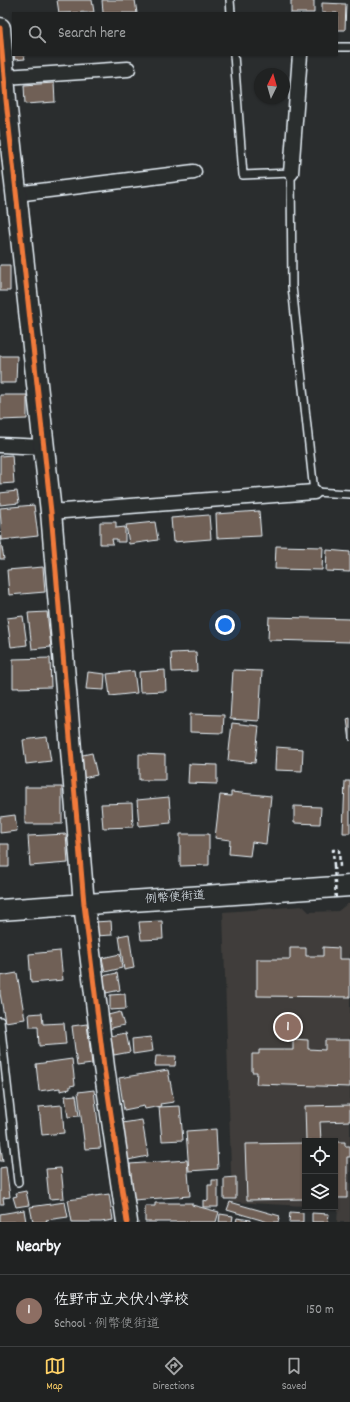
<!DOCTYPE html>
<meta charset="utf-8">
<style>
body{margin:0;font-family:Dekko,"Klee One",sans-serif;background:#2d2f2f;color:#f1f3f6}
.controls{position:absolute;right:12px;bottom:12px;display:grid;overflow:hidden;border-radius:0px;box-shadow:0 1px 3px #0004}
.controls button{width:36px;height:36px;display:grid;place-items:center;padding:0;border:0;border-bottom:1px solid #3d3f40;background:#202222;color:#f1f3f6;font:20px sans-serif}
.compass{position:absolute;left:254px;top:68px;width:36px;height:36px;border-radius:50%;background:#202222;box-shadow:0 1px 3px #0004;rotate:5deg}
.you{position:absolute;left:225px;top:625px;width:14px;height:14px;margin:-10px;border:3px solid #fff;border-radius:50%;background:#1a73e8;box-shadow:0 0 0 6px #1a73e833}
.badge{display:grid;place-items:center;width:26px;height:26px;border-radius:50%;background:#ffd166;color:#fff;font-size:13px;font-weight:700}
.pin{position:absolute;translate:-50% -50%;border:2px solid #fff;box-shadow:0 1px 4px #0006}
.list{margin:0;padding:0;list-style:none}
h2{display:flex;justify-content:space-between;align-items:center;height:52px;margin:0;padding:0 16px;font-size:17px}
h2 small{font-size:13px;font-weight:400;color:#a2a4a5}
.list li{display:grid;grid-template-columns:26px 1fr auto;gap:12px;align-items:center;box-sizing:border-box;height:72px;padding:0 16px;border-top:1px solid #3d3f40}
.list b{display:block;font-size:15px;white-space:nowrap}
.list p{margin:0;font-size:13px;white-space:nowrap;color:#a2a4a5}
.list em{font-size:13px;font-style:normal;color:#a2a4a5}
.icon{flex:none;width:22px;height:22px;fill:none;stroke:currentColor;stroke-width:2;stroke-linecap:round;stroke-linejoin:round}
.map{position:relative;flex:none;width:350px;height:1222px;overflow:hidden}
.search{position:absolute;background:#202222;box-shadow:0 1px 3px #0004;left:12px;right:12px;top:12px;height:44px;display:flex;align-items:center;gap:10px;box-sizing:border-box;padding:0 14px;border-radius:0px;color:#a2a4a5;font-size:15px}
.sheet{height:124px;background:#202222}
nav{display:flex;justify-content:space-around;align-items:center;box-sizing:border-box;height:56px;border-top:1px solid #3d3f40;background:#202222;font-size:11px;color:#a2a4a5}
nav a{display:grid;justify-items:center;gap:2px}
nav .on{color:#ffd166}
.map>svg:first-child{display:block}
</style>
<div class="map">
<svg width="350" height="1222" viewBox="0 0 350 1222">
<rect width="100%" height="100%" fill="#2a2d2e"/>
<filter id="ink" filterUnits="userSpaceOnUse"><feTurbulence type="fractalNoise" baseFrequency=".025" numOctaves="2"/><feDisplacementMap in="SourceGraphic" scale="8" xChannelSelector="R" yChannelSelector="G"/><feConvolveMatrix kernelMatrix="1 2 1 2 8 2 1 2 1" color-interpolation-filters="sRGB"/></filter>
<g filter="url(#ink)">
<path fill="#3f3d3a" d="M347 904H350V1222H337L338 1209 313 1207H335V1141H305V1206L232 1202 223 912 303 906 309 912 338 911Z"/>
<path fill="#6f6156" stroke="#e8f1f8" d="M57 0H92L94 12 59 13Z
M102 0H135L137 13H103Z
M291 0H314V13H291Z
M322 3 346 4 345 30H337V13H322Z
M14 55H24L25 59 15 60Z
M54 83 55 102 25 104 24 85Z
M0 265H10V291H0Z
M0 356H17L16 383H0Z
M0 395H27V419L0 420Z
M12 455 14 483 0 484V456Z
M17 491 19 503 0 505V493Z
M34 505 38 536 2 540 0 508Z
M259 511 261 536 217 538 216 514Z
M209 515 211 539 173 542 171 518Z
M100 522H116V528L125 527V542H117V539H112L113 544H100Z
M155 522 158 540 129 544 126 525Z
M0 536 4 559H0Z
M276 546 323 547 322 570 275 569Z
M327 550 350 552V572L326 571Z
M43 567 45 592 9 595 7 570Z
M47 612 51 647 32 649 28 613Z
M23 616 27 645 11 647 7 618Z
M269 617 350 619V642L268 640Z
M196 652 197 671 172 672 171 653Z
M50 658 51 687 13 688V659Z
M165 670 166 691 140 692 139 672Z
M233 670 262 671 259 721 230 719Z
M134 671 137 693 110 696 107 674Z
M88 672 105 674 104 690 86 689Z
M190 714 224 715 223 733 190 732Z
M350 718V741L347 719Z
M232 723 259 726 255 763 228 760Z
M47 737 51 761 26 764 23 740Z
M276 747 303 749 302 771 275 770Z
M92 753 97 775 83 778 78 756Z
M139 754 165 755V780H139Z
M189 764 217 765V784L188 783Z
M345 781H350V833H343Z
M25 787H62V824H25Z
M231 792 271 796 266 844 252 842 250 856 229 854 230 840 215 838 220 795 231 796Z
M169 797 171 823 139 826 137 800Z
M132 803 133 827 103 828 101 804Z
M294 806 321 807 320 824 294 823Z
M15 815 17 831 0 833V817Z
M66 834 68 863 30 866 28 836Z
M180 834H209V865L180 866Z
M0 844H9V867H0Z
M111 921 112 935 95 936 94 922Z
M162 921 163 939 141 940 139 922Z
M129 934 134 968 124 970 119 936Z
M323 947 339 948V959H350V997L257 996V959H290V948H306V956H323Z
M60 951 63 980 31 983 29 954Z
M120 954 122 968 105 972 102 958Z
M17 973 25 1019 5 1022 0 993V976Z
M117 973 120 990 106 993 103 976Z
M125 994 126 1009 110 1010V995Z
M120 1012 124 1025 108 1029 104 1016Z
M42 1013 43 1024 64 1023 66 1044 39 1046 38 1027H30L29 1014Z
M87 1024 92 1064 77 1066 72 1026Z
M126 1033 130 1052 114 1055 110 1036Z
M151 1037 153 1051 133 1054 132 1039Z
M293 1039 308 1040V1049L325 1050V1040H350V1087L256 1084 257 1072H252V1054H259V1050H293Z
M156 1056H176L175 1066H155Z
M72 1059 75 1085 70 1086V1089L60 1091V1088L39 1091 36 1064Z
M168 1070 174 1102 160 1104 161 1106 145 1109 144 1106 124 1110 119 1078Z
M94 1090 101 1148 85 1149 78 1092Z
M76 1095 79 1116 68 1117 65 1096Z
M62 1105 64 1133 42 1135 39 1107Z
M350 1105V1121L320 1122 321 1141H306L305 1106Z
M180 1106 183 1140 162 1141 159 1107Z
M142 1120 148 1156 128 1160 122 1123Z
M216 1129 218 1169 189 1171 186 1131Z
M0 1141 3 1161H0Z
M335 1142H345V1146H350V1157H347V1198H335Z
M305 1143V1199L247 1200 245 1144Z
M187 1160 190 1196 133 1200 130 1164Z
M6 1167 10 1197 3 1198 4 1204H0V1168Z
M61 1168 64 1198 49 1199 46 1169Z
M236 1177V1199H224V1178Z
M212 1180H218V1207H203V1200L208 1201V1185H212Z
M26 1191 29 1205 16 1207 13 1197 17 1196 16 1193Z
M109 1194 113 1220 101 1222H72L68 1200Z
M65 1202 68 1217 46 1220 47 1222H33L30 1207Z
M230 1202 280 1216 278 1222H268L227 1210Z
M155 1203H192V1205L219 1212 216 1222H145V1206H155Z
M24 1210 26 1222H0V1214Z
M290 1212 303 1213V1222H289Z
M312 1213 329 1214 328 1222H312Z
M220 1214 233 1216 232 1222H219Z
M237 1218 251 1220V1222H236Z"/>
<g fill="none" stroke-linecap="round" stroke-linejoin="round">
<g stroke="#e8f1f8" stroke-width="10">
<path id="lane" d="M230 0 231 13
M337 47H350
M234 55 243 175 291 173 292 286 314 492 350 494
M0 1021 18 1182"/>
</g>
<g stroke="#e8f1f8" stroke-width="17">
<path id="street" d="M5 77 128 69
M291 173 300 55
M16 194 194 172
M0 445 44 447
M51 512 314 492"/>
</g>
<g stroke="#e8f1f8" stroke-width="23">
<path id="secondary" d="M0 28 6 100 51 512 84 904 104 1067 127 1222
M0 910 350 886"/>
</g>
<path stroke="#e8f1f8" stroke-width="2.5" stroke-dasharray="4 3" stroke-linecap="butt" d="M334 866 333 850H339L340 867"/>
<use href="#lane" stroke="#2a2d2e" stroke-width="7"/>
<use href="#street" stroke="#2a2d2e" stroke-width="14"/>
<use href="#secondary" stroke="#2a2d2e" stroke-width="20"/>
<path stroke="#e8f1f8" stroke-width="2.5" stroke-dasharray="4 3" stroke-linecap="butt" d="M334 866 336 900"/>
<g stroke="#2a2d2e" stroke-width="8">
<path id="cycleway" d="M0 28 6 100 51 512 84 904 104 1067 127 1222"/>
</g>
<use href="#cycleway" stroke="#f17a3a" stroke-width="5"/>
</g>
</g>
<g text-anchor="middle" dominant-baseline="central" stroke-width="3" stroke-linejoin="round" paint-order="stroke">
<g font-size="12" fill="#e8f1f8" stroke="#2a2d2e">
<text transform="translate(175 898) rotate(-4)">例幣使街道</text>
</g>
</g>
</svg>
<div class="controls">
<button><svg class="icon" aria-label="locate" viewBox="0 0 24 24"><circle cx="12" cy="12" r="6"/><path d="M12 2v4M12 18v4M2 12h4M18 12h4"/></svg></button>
<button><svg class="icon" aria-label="layers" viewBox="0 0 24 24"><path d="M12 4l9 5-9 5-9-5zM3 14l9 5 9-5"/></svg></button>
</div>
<svg class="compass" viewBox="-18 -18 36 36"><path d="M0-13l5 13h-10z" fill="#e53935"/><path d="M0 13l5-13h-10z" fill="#a2a4a5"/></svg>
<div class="you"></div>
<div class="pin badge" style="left:288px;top:1027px;background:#8d6e63">1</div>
<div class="search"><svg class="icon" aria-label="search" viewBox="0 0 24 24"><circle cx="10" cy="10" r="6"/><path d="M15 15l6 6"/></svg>Search here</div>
</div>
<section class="sheet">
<h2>Nearby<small></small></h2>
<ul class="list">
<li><span class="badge" style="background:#8d6e63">1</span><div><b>佐野市立犬伏小学校</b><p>School · 例幣使街道</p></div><em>150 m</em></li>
</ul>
</section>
<nav>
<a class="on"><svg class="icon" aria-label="map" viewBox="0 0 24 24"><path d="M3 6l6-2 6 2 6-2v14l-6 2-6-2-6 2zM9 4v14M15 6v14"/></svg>Map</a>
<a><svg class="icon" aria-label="directions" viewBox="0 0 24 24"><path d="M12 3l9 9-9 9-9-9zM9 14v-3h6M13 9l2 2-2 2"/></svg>Directions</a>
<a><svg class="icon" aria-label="saved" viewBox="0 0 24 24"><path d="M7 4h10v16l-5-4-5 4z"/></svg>Saved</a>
</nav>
